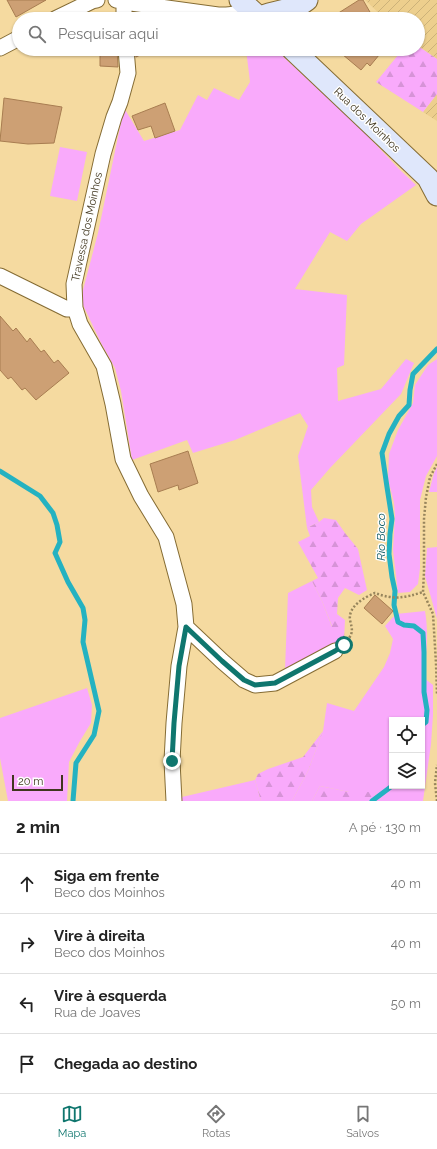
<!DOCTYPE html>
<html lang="pt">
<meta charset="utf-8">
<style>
body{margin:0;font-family:Raleway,sans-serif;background:#f6f6f6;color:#222}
.controls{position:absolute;right:12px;bottom:12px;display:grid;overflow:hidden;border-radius:0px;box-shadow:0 1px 3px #0004}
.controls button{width:36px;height:36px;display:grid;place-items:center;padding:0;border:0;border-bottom:1px solid #e0e0e0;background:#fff;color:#222;font:20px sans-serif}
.scale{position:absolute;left:12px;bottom:10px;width:51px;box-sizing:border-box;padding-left:4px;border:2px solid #40361e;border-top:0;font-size:11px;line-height:14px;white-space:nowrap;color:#40361e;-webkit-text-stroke:3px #fefefe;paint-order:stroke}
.stop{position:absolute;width:12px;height:12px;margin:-9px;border:3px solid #0f766e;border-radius:50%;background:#fff}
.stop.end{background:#0f766e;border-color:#fff;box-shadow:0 1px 4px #0008}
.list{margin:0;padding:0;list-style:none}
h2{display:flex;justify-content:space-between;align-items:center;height:52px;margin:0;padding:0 16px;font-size:17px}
h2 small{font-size:13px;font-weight:400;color:#767676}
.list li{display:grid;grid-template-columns:26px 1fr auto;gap:12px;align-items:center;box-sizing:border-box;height:60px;padding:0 16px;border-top:1px solid #e0e0e0}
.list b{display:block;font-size:15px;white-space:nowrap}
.list p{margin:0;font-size:13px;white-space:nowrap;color:#767676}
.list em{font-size:13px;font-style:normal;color:#767676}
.icon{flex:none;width:22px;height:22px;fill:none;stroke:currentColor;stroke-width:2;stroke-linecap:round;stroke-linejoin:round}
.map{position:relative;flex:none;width:437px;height:801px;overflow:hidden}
.search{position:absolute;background:#fff;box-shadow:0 1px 3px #0004;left:12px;right:12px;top:12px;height:44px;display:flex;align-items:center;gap:10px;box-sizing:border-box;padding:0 14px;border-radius:22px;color:#767676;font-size:15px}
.sheet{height:292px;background:#fff}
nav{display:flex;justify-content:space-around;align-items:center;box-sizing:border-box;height:56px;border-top:1px solid #e0e0e0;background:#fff;font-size:11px;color:#767676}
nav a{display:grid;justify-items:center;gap:2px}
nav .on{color:#0f766e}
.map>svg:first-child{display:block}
</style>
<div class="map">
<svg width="437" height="801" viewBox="0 0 437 801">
<defs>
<pattern id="industrial-furrows" width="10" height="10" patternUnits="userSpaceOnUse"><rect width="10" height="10" fill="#edcf8d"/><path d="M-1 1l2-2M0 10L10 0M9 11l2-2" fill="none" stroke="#ccb279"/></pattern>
<pattern id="forest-firs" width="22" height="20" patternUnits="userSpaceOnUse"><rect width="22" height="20" fill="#f9aafb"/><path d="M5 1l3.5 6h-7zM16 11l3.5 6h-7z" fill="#d693d7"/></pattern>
</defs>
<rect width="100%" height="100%" fill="#f5daa0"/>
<path fill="url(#industrial-furrows)" d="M365 0H437V59L418 46V19H385Z
M437 94V121L423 112Z"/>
<path fill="#f9aafb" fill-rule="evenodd" d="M246 49H275L362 130 399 169 416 185 361 224 347 241 330 232 295 289 347 295 344 365 337 368 338 401 381 389 406 359 414 363 401 394 330 468 311 490 312 507 319 522 307 528 298 456 308 426 300 413 235 440 193 453 187 440 132 460 121 391 115 368 101 343 83 305 82 294 98 233 124 108 144 141 180 130 198 95 207 100 214 88 239 100 250 82Z
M60 147 87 152 77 201 50 196Z
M437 359V456L426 476 420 500V568L418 584 410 592 398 593 393 550 395 516 394 503 388 479 389 454 398 430 413 403 415 385 428 365Z
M437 467V492H429L434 473Z
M437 547V619L425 576 427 548Z
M312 581 322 601 332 627 333 644 308 659 285 669 288 593Z
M425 611C429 633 426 656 424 678L433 685V715L431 744 423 801H377L375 792H349L320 786 312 801H292L308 771 323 731 327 703 354 711 384 667 390 653 393 639 385 626 396 614ZM392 720H422V786H392Z
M87 688 92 705 91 723 80 741 69 762 67 801H8L0 758V718Z
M255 780 261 801H182V797Z"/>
<path fill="url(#forest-firs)" d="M418 46 437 59V94L423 112 376 82 403 49H418Z
M324 518 336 520 345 533 358 549 367 590 359 595 345 588 338 598 337 614 345 620 344 640 333 644 326 631 332 626 322 601 312 581 318 578 298 542 310 536 307 528 319 522Z
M323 731 308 771 292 801H261L255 780 258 774 268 769 303 757Z
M320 786 349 792H375L377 801H312Z"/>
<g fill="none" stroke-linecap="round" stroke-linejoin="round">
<path stroke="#24b2c1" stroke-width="5" d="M0 471 40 496 53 513 57 525 60 542 55 553 68 582 83 608 85 620 83 642 99 711 94 735 76 763 73 801
M422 725 426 722 427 710 424 692V652L423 633 414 626 404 625 398 622 394 605 395 591 392 577 389 554 390 534 392 519 387 487 382 453 389 434 399 416 409 405 410 390 413 374 437 349
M372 801 392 786"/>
</g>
<path fill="#cda074" stroke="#a87d51" d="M7 0H46L16 17Z
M359 0H363L374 19H329Z
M100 49H117L118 67 100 66Z
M135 49H153L136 57Z
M336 49H384L370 66 367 63 361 70Z
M4 98 62 107 54 143 28 144 0 141Z
M165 103 175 131 155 138 151 126 138 130 132 116Z
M0 316 13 331 16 328 27 342 30 338 41 352 44 350 54 363 58 360 69 373 36 400 25 388 22 390 11 377 8 379 0 370Z
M188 451 198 483 179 490 178 485 158 492 150 464Z
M375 595 393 611 382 624 364 608Z"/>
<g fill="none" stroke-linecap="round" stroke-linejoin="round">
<g stroke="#856c34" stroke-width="17">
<path id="street" d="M116 0 124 2 218 15C231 15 236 16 246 6
M55 19 92 1 97 0
M124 19V0
M0 48 19 38
M126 49 128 73 120 102 114 117 103 154 74 284 75 308 80 324 104 366 113 404 123 459 141 496 166 537 184 604 186 627 179 666 174 723 172 761 174 801
M0 276 67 309 75 308
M186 627 222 661 244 680 255 685 275 683 335 651"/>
</g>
<g stroke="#856c34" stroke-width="23">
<path id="secondary" d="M240 0 261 19
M260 17 269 14 297 7 307 0
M292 49 428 178 437 195"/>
</g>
<path stroke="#97855c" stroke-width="2.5" stroke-dasharray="2 2" stroke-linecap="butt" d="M437 464 430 477 426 497 424 519V572L423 592 433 614 436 663 437 695
M347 641C354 632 352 629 350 620 348 606 365 597 375 593 394 600 404 598 423 592
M437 801 435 783 437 765"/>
<use href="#street" stroke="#fff" stroke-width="15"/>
<use href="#secondary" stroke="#dfe7fb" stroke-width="21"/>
</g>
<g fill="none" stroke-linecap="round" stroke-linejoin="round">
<path stroke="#0f766e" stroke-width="5" d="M172 761 174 723 179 666 186 627 222 661 244 680 255 685 275 683 335 651 344 645"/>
</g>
<g text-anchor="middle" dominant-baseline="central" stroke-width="3" stroke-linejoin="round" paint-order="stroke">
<g font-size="11" fill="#40361e" stroke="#fefefe">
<text transform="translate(367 120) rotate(44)">Rua dos Moinhos</text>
<text transform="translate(87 227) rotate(-78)">Travessa dos Moinhos</text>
</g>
<g font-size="12" font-style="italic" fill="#125c64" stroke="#fefefe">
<text transform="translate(381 537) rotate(-90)">Rio Boco</text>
</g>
</g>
</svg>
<div class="controls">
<button><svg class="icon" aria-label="locate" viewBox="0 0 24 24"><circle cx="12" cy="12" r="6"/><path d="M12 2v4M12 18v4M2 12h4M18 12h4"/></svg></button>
<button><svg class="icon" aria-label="layers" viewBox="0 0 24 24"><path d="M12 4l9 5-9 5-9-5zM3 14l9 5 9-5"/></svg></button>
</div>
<div class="scale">20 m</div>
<div class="stop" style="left:344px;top:645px"></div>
<div class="stop end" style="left:172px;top:761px"></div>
<div class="search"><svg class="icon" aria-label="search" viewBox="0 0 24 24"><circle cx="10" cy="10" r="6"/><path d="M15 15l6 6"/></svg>Pesquisar aqui</div>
</div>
<section class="sheet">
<h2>2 min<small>A pé · 130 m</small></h2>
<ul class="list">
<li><svg class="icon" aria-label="ahead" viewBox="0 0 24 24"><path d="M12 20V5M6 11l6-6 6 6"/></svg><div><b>Siga em frente</b><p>Beco dos Moinhos</p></div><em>40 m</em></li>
<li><svg class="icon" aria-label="right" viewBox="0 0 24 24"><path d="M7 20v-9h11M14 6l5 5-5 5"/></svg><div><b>Vire à direita</b><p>Beco dos Moinhos</p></div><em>40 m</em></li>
<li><svg class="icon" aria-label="left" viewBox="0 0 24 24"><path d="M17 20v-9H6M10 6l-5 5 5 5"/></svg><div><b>Vire à esquerda</b><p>Rua de Joaves</p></div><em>50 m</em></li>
<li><svg class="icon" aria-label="arrive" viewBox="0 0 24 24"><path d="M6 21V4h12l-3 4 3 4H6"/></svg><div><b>Chegada ao destino</b></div></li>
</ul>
</section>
<nav>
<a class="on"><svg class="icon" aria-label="map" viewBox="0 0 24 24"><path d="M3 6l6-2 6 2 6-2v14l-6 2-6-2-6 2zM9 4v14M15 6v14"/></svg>Mapa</a>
<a><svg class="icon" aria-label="directions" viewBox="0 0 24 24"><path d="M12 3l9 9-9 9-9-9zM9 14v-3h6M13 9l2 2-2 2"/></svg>Rotas</a>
<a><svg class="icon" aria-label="saved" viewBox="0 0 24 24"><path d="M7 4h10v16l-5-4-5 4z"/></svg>Salvos</a>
</nav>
